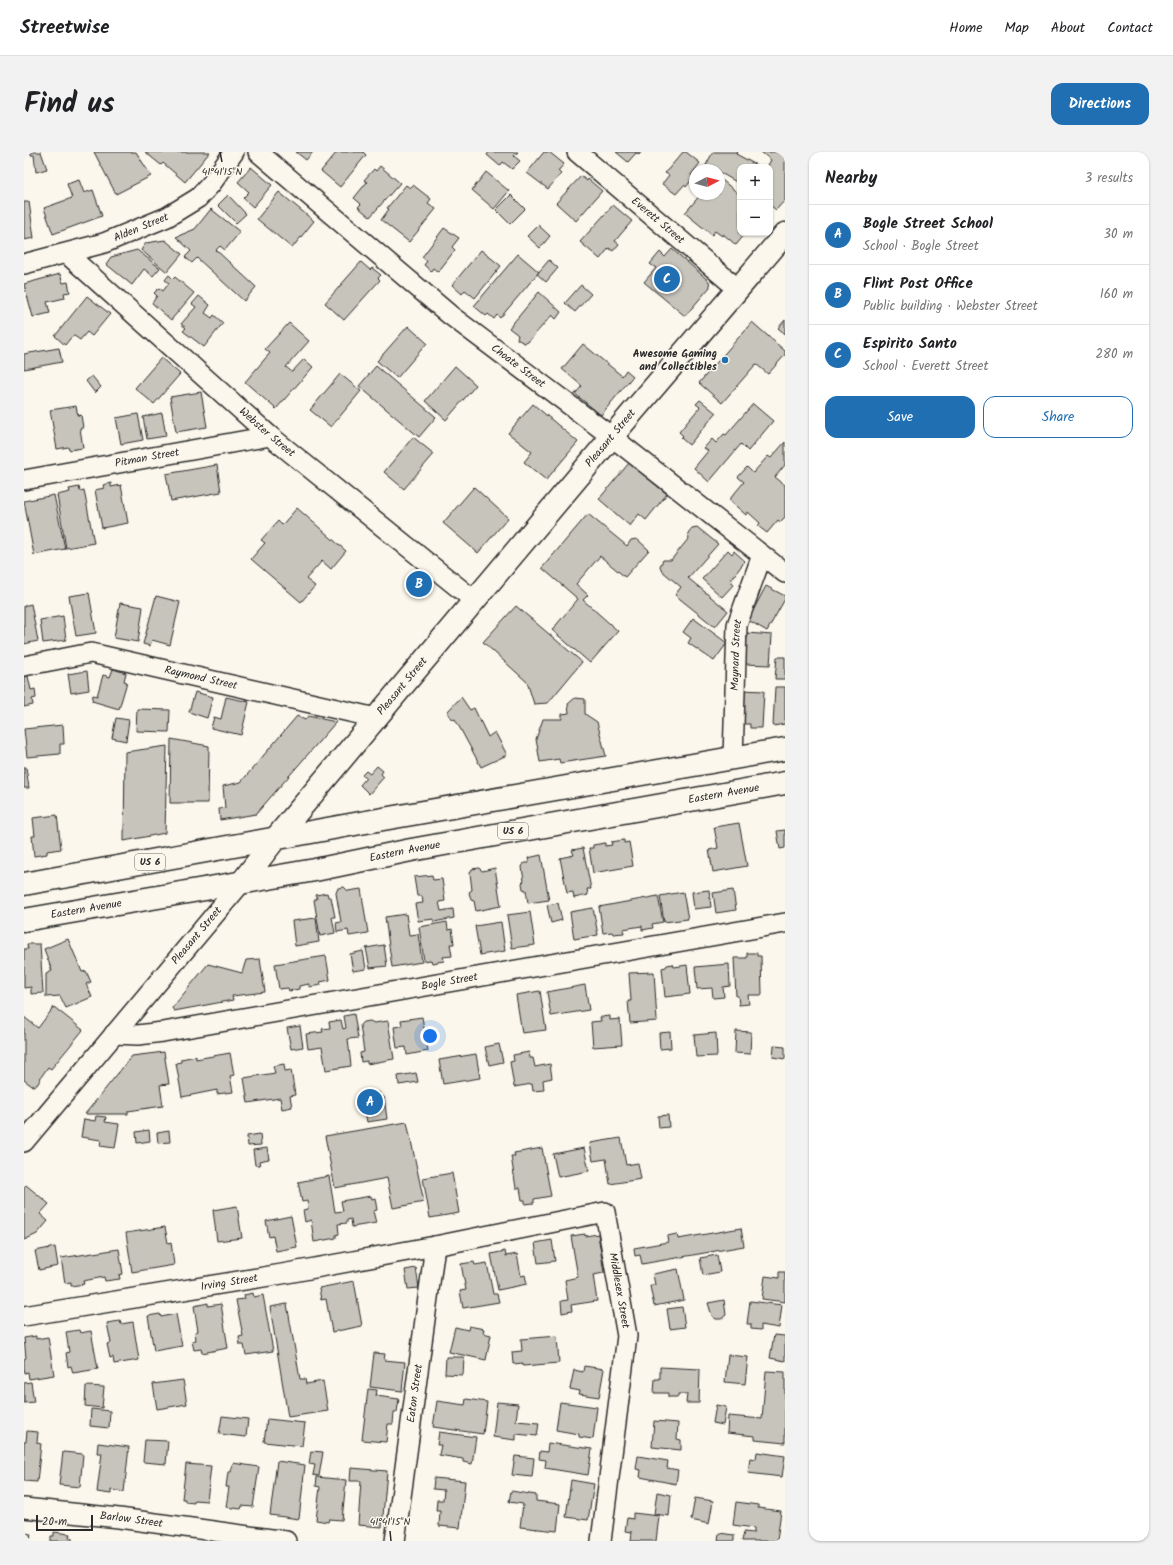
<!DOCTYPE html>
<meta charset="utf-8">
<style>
body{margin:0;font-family:Kalam,sans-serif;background:#f2f2f2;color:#202124}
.controls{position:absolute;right:12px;top:12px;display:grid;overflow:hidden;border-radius:8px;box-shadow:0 1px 3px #0004}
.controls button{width:36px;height:36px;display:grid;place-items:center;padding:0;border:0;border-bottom:1px solid #e0e0e0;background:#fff;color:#202124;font:20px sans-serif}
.compass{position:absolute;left:665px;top:12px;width:36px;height:36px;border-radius:50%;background:#fff;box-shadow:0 1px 3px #0004;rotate:83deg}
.scale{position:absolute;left:12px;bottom:10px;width:57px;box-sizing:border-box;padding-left:4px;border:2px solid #2b2b2b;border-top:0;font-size:11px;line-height:14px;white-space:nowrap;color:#2b2b2b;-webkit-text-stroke:3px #fbf7ec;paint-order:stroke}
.you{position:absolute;left:406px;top:884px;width:14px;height:14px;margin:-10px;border:3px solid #fff;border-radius:50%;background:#1a73e8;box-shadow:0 0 0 6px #1a73e833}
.badge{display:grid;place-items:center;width:26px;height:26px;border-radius:50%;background:#1f6fb2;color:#fff;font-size:13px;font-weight:700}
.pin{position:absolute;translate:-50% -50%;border:2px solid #fff;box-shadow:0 1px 4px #0006}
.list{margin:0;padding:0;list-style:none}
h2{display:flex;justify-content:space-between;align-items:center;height:52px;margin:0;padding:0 16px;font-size:17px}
h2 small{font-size:13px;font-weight:400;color:#757577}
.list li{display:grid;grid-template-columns:26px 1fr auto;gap:12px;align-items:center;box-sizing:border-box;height:60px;padding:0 16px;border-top:1px solid #e0e0e0}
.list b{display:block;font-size:15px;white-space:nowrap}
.list p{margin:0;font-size:13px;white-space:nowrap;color:#757577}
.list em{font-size:13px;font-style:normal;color:#757577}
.actions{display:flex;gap:8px;padding:12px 16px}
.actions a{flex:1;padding:9px 0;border:1px solid #1f6fb2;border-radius:12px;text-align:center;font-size:14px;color:#1f6fb2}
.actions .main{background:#1f6fb2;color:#fff}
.map{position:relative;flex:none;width:761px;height:1389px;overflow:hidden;border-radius:12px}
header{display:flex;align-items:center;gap:24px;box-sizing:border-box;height:56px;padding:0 20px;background:#fff;border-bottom:1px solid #e0e0e0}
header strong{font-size:19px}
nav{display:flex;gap:22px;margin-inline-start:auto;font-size:14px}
.intro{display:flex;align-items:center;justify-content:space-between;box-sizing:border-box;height:96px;padding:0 24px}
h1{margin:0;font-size:28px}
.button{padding:10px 18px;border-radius:12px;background:#1f6fb2;color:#fff;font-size:14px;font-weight:700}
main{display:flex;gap:24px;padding:0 24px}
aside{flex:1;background:#fff;border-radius:12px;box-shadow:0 1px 3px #0004}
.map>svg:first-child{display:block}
</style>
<header>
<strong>Streetwise</strong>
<nav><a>Home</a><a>Map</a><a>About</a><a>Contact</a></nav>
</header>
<div class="intro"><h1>Find us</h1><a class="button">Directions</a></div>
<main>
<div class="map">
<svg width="761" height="1389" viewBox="0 0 761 1389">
<rect width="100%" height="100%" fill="#fbf7ec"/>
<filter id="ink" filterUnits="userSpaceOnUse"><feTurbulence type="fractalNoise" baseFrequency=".025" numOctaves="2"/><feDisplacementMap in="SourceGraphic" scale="8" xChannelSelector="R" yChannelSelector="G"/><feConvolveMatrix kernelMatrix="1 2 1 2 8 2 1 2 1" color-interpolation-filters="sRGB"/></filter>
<g filter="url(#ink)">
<path fill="#c7c4bc" stroke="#2b2b2b" d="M7 0H17L23 17 12 20 10 3H7Z
M70 0H112L127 24 92 42Z
M121 0H186L161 30 139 11 137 13Z
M272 0H289L282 8Z
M313 0H339L342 3 316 35 297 19Z
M465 0H494L490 4 496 9 488 17 479 10 476 14 463 3Z
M520 0H525L540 12 534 19 537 22 524 37 503 21Z
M592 0H617L615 3 612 1 604 10Z
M659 0H662L676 11 667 23 670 25 662 35 660 33 652 42 638 32 645 23 641 21Z
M689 0H714L712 2 736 15H716V32L695 20V18H691L682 13Z
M737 0H761V48L752 58 746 53V15H743L747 8Z
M356 14 376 31 346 65 334 55 337 52 330 46 343 30 340 28 350 17 352 19Z
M227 15 248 33 229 55 219 46 225 40 214 30Z
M462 20 485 39 470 57 448 38Z
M557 24 563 29 564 27 578 39 552 69 532 51Z
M55 28 60 41 69 38 78 64 29 82 20 56 48 46 43 32Z
M698 28 716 43V81H722L712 93 699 82 698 84 691 79 688 83 661 61 677 42H680L684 45 687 42H695V32Z
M382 33 386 36 389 33 407 47 404 51 412 57 385 90 357 68 365 57 363 56Z
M255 40 290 69 268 96 233 67Z
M204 43 222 62 212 71 194 53Z
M487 43 501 57 486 72 472 58Z
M0 50H5L10 86 0 88Z
M589 53 608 69 591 89 595 92 589 99 585 96 576 107 556 90Z
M187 57 216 80 201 98 196 94 192 98 232 135 220 149 173 106 168 111 161 105 167 99 152 85 171 77Z
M514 73 526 84 516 96 503 84Z
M420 76 435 86 428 95 431 98 414 120 409 116 407 119 400 113 403 109 398 105Z
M141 88 158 102 143 120 117 98 122 91Z
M648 97 685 129 686 135 661 164 620 130 632 116 626 112 636 100 641 105Z
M113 98 136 116 129 124 120 117 108 133 82 112 87 105Z
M457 98 477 114 451 146 441 138 438 142 428 133Z
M494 102 515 120 476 166 473 163 470 167 464 162 462 164 450 154Z
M525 108 534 116 522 130 513 122Z
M337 110 346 118 348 116 357 123 354 126 356 128 320 168 301 151Z
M36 122 39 131 44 130 46 140 40 141 41 146 23 150 26 161 9 165 0 132Z
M145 123 149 127 151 125 170 141 147 168 128 151 133 144 130 141 135 136 139 139 145 131 141 128Z
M557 133 567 142 551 160 541 151Z
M515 140 537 160 532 167 528 163 504 190 500 191 493 187 494 183 485 176Z
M63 144 86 162 68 184 63 180 56 188 49 183 41 193 31 184Z
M175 144 186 153 181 161 188 166 190 163 199 171 180 195 159 179 162 176 157 172 172 155 168 152Z
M761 168V182L754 176Z
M728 170 761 199V203L744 222 732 212 698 251 675 231Z
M265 171 285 189 262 215 268 220 280 207 289 215 252 257 221 230 246 201 241 197Z
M384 174 403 191 373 226 353 209Z
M559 192 598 224 602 218 609 224 577 263 551 242 558 234 538 217Z
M35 196 38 210 0 217V202Z
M137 206 156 222 130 252 111 236Z
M352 214 412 265 395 285 335 234Z
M431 214 452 233 422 268 401 249Z
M316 222 337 239 307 275 286 258Z
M68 224 77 235 71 241 62 229Z
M177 240 183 275 152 280 146 245Z
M676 248 692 261 665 293 657 286 659 284 655 280 676 255 672 252Z
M509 252 554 290 522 328 500 310 508 300 484 281Z
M729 252 749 269 724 299 717 292 685 330 670 316 684 299 680 296 688 287 692 291 700 282 702 283Z
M52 254 54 264 57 263 59 276H56L59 296 45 298 44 295 33 297 26 258Z
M138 261 142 284 123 287 119 265Z
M114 262 119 288 97 292 92 266Z
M389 285 410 302 380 337 360 320Z
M761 290V313L751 325 761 333V365L756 370 754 368 743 381 734 374 736 371 724 360 722 363 705 348 720 330 714 325 723 315 729 321 744 304 747 306Z
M605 311 643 342 622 368 615 362 606 374 575 347Z
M193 313 197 340 147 349 142 322Z
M87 331V335L97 333 104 371 78 376 71 338 80 336 79 333Z
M55 335 56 339 60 338 70 391 42 396 33 343 46 340 45 337Z
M450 335 484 366 454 401 419 371Z
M30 343 41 397 10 403 0 349Z
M273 356 322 399 307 417 298 409 282 427 291 434 277 450 227 407 241 391 237 388 254 369 258 373Z
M564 362 603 394 607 388 613 387 625 398 601 425 576 404 552 432 564 443 559 448 594 479 566 511 528 478 554 447 518 416Z
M673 375 694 392 664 426 704 459 691 475 651 443 657 435 637 418 636 414 639 408H647L665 386 664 381 668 376Z
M704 398 708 402 710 399 721 409 706 429 710 432 698 445 678 427Z
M742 434 761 444V447L743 479 724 468Z
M65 441 72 481 52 484 45 444Z
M132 444 156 450 146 493 128 488 126 494 119 492Z
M96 451 119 455 114 490 90 486Z
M7 452 14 489 0 492V454Z
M492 454 558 510 524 551 510 552 503 530 459 490Z
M39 464 42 488 19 491 16 468Z
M669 466 703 491 690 509 664 491 667 486 659 480Z
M723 481 748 483 746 513 719 512 720 487H723Z
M753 505H761V527H751Z
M89 517 102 521 100 529 103 530 95 557 68 549 69 543 73 544 79 523 86 525Z
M63 519 65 538 47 541 44 522Z
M4 524 7 538 11 537 12 546 8 547 9 553 0 555V525Z
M751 535H761V572L749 574Z
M718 538 740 539 738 576H726V572H717Z
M171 540 189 545 183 566 165 560Z
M202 545 225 550 217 583 187 576 190 565 197 567Z
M437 545 446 558 450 556 464 585 471 580 483 603 457 615 431 567 428 568 424 562V559Z
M551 546 561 547V562L573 570 582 604 536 611 535 607 516 610 512 587 519 567H538V562L545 561 544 552Z
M113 557 146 558 145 580 112 579Z
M273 564 281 568 284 564 312 570 232 662 196 668 195 657 201 656 199 634 217 630Z
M92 566 105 568 102 589 88 586Z
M39 573 40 592H36V602L3 605 0 577Z
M147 587 185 594 184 651H146Z
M143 594 141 681 100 689 101 600Z
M353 614 359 619 357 622 360 625 345 642 336 633 342 626 338 623 342 619 346 622Z
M0 615H2L5 636H0Z
M33 663 37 697 23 699V702L10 704 8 684H11L9 666Z
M715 671 723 714 689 720 685 698 694 696 690 675Z
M761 678V696L756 697 753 679Z
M600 688V691L605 690 609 714 569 721 565 696H569V693L581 691V694L588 693 587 690Z
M559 696 567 737H563L564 743 550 746 549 740 543 741 536 706 550 703 548 698Z
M517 703 525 748 504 751 502 738 499 737 498 731 500 729 498 715 500 711H505L504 706Z
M455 716 458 719 471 716 477 754 452 759 450 749 447 748 445 740 448 738 446 721 448 717Z
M408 723 409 728 418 727 421 749 415 750 417 759 429 757 430 766 410 770V767L394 769 391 752 399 751 398 744H393L390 725Z
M320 735 324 739 337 737 344 781 325 784 324 778 313 780 312 771 317 770 312 741 314 736Z
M685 738 687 755 670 757 668 740Z
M709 738 712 758 692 761 689 741Z
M659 740 664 767 640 770 636 744Z
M303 741 304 745H307L311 765H308L311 781 296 784 290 748 293 747 292 743Z
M634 744 639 770 628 772 629 776 618 778V774L599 777 600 781 589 782 588 780 579 781 575 755Z
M534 751 538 768 527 771 523 753Z
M569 756 574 783 550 787 546 760Z
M506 760 511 793 488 796 483 763Z
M382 762 385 783 394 782 398 810 368 815 361 765Z
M292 766 295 790 271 794 268 769Z
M423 770 424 778 428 777 430 792H426L428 804 419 805 420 809 408 811 407 808 400 809 395 775Z
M477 770 481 799 456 803 451 774Z
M44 787 58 820 62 819 67 830 62 832 68 845 42 856 36 844 22 845V822L28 819 20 797Z
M3 792H16L19 841 7 842V835L0 836V797H4Z
M360 793 363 814 346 816 342 796Z
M339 799 342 817 329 819 326 802Z
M723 801H733V804H737L738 843H724L725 852 715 853 714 844H712L710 806H723Z
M302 804 306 828 296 830 297 833 285 835V832L275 834V837L265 839 264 836 255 837 251 812Z
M236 807 241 840 208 844 209 848 150 859 148 856 184 812 218 821 222 808Z
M649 812 650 815 663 813 666 842 641 845 638 816 642 815 643 813Z
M705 812 706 834 699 835 700 845 689 846 688 836 673 837 671 815Z
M630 820 633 869 606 871 604 849H607L605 821Z
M561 833 565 858 527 864 523 840Z
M516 839 522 878 498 881 492 843Z
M30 855 59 878 27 917 24 915 17 925 16 928 13 933 8 934 0 928V865L14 876Z
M330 862 334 886 324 887 327 914 302 918 298 895 284 897 282 882 299 880 298 877 306 876 305 870 317 868 319 877 322 876 320 864Z
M586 864V868L596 867 598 893 569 895 567 870 577 869 576 865Z
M398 865 404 899 383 903 382 895 373 896 370 875 378 874 377 868Z
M346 869 350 871 364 869 370 907 343 912V909L337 910 336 901 340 900 336 873 339 870Z
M276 874 279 895 267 897 263 876Z
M712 879 727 880 726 902 711 901Z
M646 880 647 896 636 897 635 881Z
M692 881 693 904 672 905 670 883Z
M475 892 479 910 465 913 461 895Z
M750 894 761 895V907L749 905Z
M140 900 145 932 136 933 139 954 104 959V962H61L108 904Z
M505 900 506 906H509L511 915 526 912 528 926 519 928 520 938 509 939 508 932 490 935 486 910 490 909 489 903Z
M206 901 210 923 206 924 209 940 193 942V938L158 945 152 911 157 910V907L172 904V907Z
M452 902 456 926 419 932 415 908Z
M260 912 261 919 267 918 271 943 266 944 268 955 258 957 256 946 224 951 220 926 251 921 249 914Z
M392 921 394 930 375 933 374 924Z
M355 940 356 945H360L363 967 343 970 338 943Z
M644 963 645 975 635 976 634 964Z
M72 964 82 965 81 970 95 972 91 996 76 994 77 988 57 985 60 967 71 969Z
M383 970 400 1050 369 1056 363 1026 311 1036 301 984Z
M125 978 126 989 113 991 112 980Z
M145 979 146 990 134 991 133 981Z
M236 982 237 993 224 994 223 984Z
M597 986 602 1013 614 1011 617 1027 586 1032 582 1007 569 1009 566 991Z
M243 996 245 1007 235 1009 236 1013H231L229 998Z
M518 996 527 1044 510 1047V1051L501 1052V1048H498L496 1036H492L487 1004H491L490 1001Z
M560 996 565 1019 534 1025 529 1002Z
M428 1021 435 1061 406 1066 399 1026Z
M305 1024 311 1060 319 1059 317 1049 347 1044 348 1047 351 1046 353 1058 349 1059 352 1071 328 1075 327 1067 323 1068V1071L314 1072 315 1082 312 1083V1086L290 1090 287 1068 281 1070 279 1058 284 1057 283 1049 278 1050 274 1030Z
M2 1033 25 1052 16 1062 24 1069 13 1082 0 1088V1036Z
M213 1054 218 1086 193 1089 189 1058Z
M267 1064 273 1095 252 1099 249 1084 245 1085 242 1069Z
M141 1075 144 1091 147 1090 150 1113 108 1120 102 1081Z
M717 1076 720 1094 618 1112 616 1103 611 1104 610 1096 644 1090 643 1084 653 1082 654 1087Z
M561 1082V1084L574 1082 580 1121 569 1123 573 1149 547 1153 548 1159 538 1161 537 1149 544 1148 541 1128 554 1125 547 1084Z
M528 1088 531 1109 514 1111 511 1091Z
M31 1095 34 1114 15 1118 11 1099Z
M95 1097 99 1122 95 1123 96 1127 81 1129 80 1125 59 1129 60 1132 47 1134V1130L41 1131 37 1106Z
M481 1099 482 1104 493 1102 497 1124 501 1123 503 1132 474 1138 467 1102Z
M693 1103 696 1120 679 1123 676 1106Z
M450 1110 451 1113 463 1111 469 1142H473L475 1150 439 1156 436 1139 442 1138 437 1112Z
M392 1116 395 1136 384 1137 381 1118Z
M654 1117 660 1148 630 1154 626 1134 631 1133 629 1122Z
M755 1120H761V1150L738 1147 741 1124 755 1126Z
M330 1129 338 1174 308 1180 302 1147 297 1148 295 1136Z
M229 1141 230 1145 239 1143 249 1199 222 1203 220 1193H216L215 1185 219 1184 212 1148 221 1147 220 1143Z
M700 1148 702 1163 697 1167H692L688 1164 684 1151Z
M726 1149 758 1153 755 1176 737 1173V1178L727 1177V1172H723Z
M184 1151V1154L197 1152 204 1196 178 1201 177 1197 170 1198 168 1189 172 1188 171 1180 174 1179 170 1154Z
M263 1152 276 1227H281L282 1232 299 1229 304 1259 264 1265 246 1155Z
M658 1155 661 1175 646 1177 643 1157Z
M136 1162 137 1165 152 1162 158 1194 130 1199 124 1164Z
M96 1169 97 1172 109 1170 115 1208 90 1212 89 1205 86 1206 83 1192 87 1191 83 1171Z
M445 1174 460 1177 459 1181 467 1183 462 1208 425 1200 431 1175 444 1178Z
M55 1178 56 1181 67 1179 74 1217 49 1221 47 1214 44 1215 42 1201 45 1200 42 1180Z
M750 1183 761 1184V1209L746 1206Z
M12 1184V1187L24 1185 30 1223 5 1227 4 1220 1 1221 0 1216V1207L2 1206 0 1186Z
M533 1184 535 1211 499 1214V1211L489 1212 488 1200 498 1199 497 1187Z
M350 1201 361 1202 360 1208 381 1210 378 1239 346 1235Z
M704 1203 724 1205 721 1232 701 1230Z
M422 1205H440L439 1223 421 1222Z
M560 1214 580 1217 575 1245 555 1242 556 1239 546 1237 550 1218 559 1220Z
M636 1215 676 1217 675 1251H662L663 1242H654V1245H644V1241H630L631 1227H636Z
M742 1219 761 1220V1291L731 1288V1284L703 1281 704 1264 738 1267Z
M159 1228 163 1252 133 1257 129 1232Z
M7 1230 10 1250 0 1251V1231Z
M62 1234 80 1235 78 1256 61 1254Z
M344 1237 353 1238 352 1244 375 1247 373 1260H370L369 1272H364L362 1290 338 1288Z
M442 1247 463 1250 459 1282 409 1275 413 1249 441 1253Z
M473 1250 494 1252 492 1269 515 1271 513 1284 492 1282V1288L469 1285Z
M536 1250 573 1255 569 1287 555 1285V1282L532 1278Z
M692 1253 702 1255 699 1273 689 1271Z
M67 1257 86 1259 85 1276 66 1274Z
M198 1264 224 1267 222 1285 195 1282Z
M243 1267 281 1271 278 1294 240 1290Z
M630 1269 654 1271 653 1287 657 1288V1298L628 1295Z
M3 1279 14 1280 13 1291 17 1292 13 1330 0 1329V1290H2Z
M415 1280 452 1285 448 1312 439 1310V1307L415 1303 417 1293H413Z
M121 1288 144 1289 142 1312 119 1310Z
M74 1291 105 1295 100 1340 87 1338V1342L73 1340 78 1301H73Z
M524 1291 568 1297 564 1323 521 1316 522 1308 515 1307 516 1299 523 1300Z
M287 1299 299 1300 295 1324 289 1323 291 1313 285 1312Z
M39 1300 59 1302 56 1335 35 1333Z
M733 1300 761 1304 758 1325 724 1321 726 1306 732 1307Z
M491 1304 510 1306 508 1325 488 1323Z
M614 1304 644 1309 643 1316 654 1318 652 1332 616 1325 617 1318 612 1317Z
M253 1309 281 1313 275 1367 246 1363Z
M209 1311 235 1315 229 1355 218 1354 217 1357 202 1355 205 1335H202L204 1320H207Z
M162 1312 187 1314 183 1349 170 1348V1351L161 1350V1347H158Z
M327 1316 363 1319 358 1375 334 1373 337 1329H326Z
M293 1325 322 1328 318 1368 305 1367 304 1370 292 1368 296 1335 292 1334Z
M410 1326 441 1329 436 1376 415 1374 416 1359H412L413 1348H419L420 1338 409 1337Z
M547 1328 570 1332 564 1368 542 1365Z
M487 1339 512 1343V1349L536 1352 533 1379 496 1375 499 1352 485 1350Z
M633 1340 647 1343 645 1364 630 1362Z
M671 1346 689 1349 685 1372 667 1368Z
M712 1350 734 1353V1356L757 1359 753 1389H718L720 1380 730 1381V1376L709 1373Z
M609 1361 635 1364 632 1389H607L608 1380 601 1379 603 1366 609 1367Z
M30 1380 46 1382 45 1386H48V1389H27V1384H30Z
M0 1381 7 1382 6 1389H0Z
M695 1381 710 1383V1389H694Z"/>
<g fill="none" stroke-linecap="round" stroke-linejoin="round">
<g stroke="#2b2b2b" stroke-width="22">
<g id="minor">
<path id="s1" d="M234 0 426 163 588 285 761 421"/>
<path id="s2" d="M553 0 714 137"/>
<path id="s3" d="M43 102 246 284 451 449"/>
<path id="s4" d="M0 112 80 91 143 65 174 46 187 32 210 0"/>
<path id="s5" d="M0 328 246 284"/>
<path id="s6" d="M0 514 67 501 352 566"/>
<path id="s7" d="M709 606 713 473 738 403"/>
<path id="s8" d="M90 882 114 883 139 880 761 771"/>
<path id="s9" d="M0 990 218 730"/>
<path id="s10" d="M0 1164 258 1122 411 1094 581 1060 603 1184 577 1389"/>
<path id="s11" d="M0 1356 95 1366 262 1389"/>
<path id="s12" d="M371 1389 411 1094"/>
</g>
</g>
<g stroke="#2b2b2b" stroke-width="25">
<g id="major">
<path id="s13" d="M218 730 251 687 397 512 607 262 761 82"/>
<path d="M0 732 342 670 761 597"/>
<path id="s14" d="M0 768 291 718 387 698 761 631"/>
</g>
</g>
<use href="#minor" stroke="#fbf7ec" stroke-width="19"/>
<use href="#major" stroke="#fbf7ec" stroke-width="22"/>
</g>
</g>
<path fill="none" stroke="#2b2b2b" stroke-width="1.5" d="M196 0 198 10M366 1379 367 1389"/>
<circle fill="#1f6fb2" stroke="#fbf7ec" stroke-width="1.5" cx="701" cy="208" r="4"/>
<g text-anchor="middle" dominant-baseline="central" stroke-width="3" stroke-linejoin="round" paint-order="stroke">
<g fill="#fbf7ec" stroke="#696865" stroke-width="1">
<rect x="474" y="671" width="30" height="16" rx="3"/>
<rect x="111" y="702" width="30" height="16" rx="3"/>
</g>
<g font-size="10" font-weight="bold" fill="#2b2b2b">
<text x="489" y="679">US 6</text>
<text x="126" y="710">US 6</text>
</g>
<g font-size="11" fill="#2b2b2b" stroke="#fbf7ec">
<text stroke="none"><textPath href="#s2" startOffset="106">Everett Street</textPath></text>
<text stroke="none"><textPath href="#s4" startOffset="123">Alden Street</textPath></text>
<text stroke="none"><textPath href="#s1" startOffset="337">Choate Street</textPath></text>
<text stroke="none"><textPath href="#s3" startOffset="268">Webster Street</textPath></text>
<text stroke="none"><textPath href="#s13" startOffset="577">Pleasant Street</textPath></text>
<text stroke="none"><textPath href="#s5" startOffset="125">Pitman Street</textPath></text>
<text stroke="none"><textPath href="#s7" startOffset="103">Maynard Street</textPath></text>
<text stroke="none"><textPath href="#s6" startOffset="181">Raymond Street</textPath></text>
<text stroke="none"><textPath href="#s13" startOffset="253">Pleasant Street</textPath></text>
<text stroke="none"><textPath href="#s14" startOffset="711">Eastern Avenue</textPath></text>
<text stroke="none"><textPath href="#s14" startOffset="387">Eastern Avenue</textPath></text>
<text stroke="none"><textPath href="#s14" startOffset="63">Eastern Avenue</textPath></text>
<text stroke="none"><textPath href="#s9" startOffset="269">Pleasant Street</textPath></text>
<text stroke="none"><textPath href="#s8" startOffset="340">Bogle Street</textPath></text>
<text stroke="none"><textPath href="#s10" startOffset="208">Irving Street</textPath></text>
<text stroke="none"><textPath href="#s10" startOffset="670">Middlesex Street</textPath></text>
<text stroke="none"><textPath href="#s12" startOffset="149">Eaton Street</textPath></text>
<text stroke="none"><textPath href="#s11" startOffset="108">Barlow Street</textPath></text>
</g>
<g font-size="11" font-weight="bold" fill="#2b2b2b" stroke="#fbf7ec" text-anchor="end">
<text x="693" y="202">Awesome Gaming<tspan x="693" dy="13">and Collectibles</tspan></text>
</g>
</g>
<g font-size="10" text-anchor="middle" fill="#2b2b2b" stroke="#fbf7ec" stroke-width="3" stroke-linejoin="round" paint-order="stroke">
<text x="198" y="23">41°41'15"N</text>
<text x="366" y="1373">41°41'15"N</text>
</g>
</svg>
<div class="controls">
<button>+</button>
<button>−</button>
</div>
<svg class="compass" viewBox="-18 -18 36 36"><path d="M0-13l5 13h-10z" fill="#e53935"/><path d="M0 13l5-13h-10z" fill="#757577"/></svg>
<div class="scale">20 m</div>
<div class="you"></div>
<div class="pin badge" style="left:346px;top:950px">A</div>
<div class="pin badge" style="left:395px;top:432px">B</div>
<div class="pin badge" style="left:643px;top:127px">C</div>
</div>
<aside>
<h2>Nearby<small>3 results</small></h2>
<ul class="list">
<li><span class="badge">A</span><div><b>Bogle Street School</b><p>School · Bogle Street</p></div><em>30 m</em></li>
<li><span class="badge">B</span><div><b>Flint Post Office</b><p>Public building · Webster Street</p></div><em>160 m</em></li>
<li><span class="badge">C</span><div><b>Espirito Santo</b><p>School · Everett Street</p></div><em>280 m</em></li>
</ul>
<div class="actions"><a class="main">Save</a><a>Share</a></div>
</aside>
</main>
